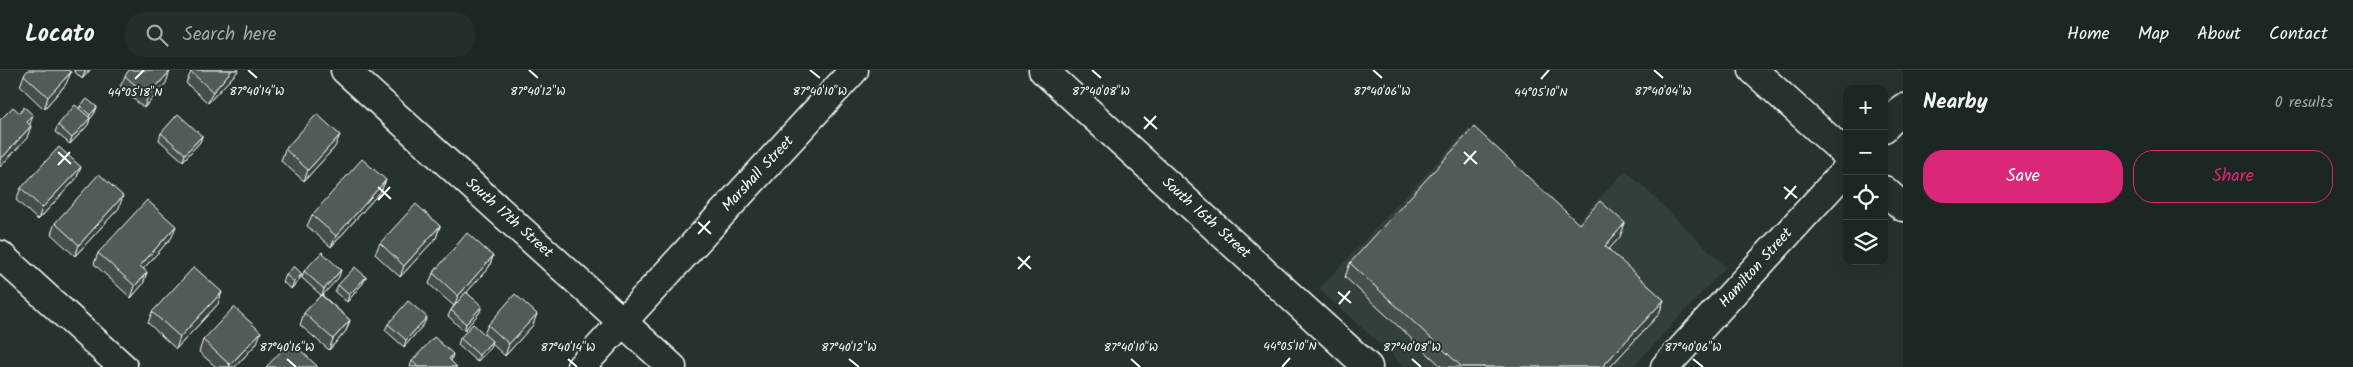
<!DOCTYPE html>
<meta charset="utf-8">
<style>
body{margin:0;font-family:Kalam,sans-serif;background:#252e2a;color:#f1f3f6}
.controls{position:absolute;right:15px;top:15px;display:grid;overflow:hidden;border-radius:10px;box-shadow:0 5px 20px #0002}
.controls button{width:45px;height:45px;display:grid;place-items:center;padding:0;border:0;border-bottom:1px solid #3a4340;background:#1c2622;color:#f1f3f6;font:25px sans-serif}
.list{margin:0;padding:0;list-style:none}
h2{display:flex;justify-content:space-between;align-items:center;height:65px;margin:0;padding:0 20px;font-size:21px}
h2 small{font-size:16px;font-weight:400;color:#a0a5a5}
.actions{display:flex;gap:10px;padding:15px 20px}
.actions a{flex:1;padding:11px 0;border:1px solid #db2777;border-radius:20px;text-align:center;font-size:18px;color:#db2777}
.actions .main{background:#db2777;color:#fff}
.icon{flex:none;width:28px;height:28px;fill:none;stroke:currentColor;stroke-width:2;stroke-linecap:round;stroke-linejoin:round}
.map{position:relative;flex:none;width:1903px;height:297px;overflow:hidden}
header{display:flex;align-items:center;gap:30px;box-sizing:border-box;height:70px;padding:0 25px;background:#1c2622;border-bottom:1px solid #3a4340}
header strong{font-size:24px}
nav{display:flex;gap:28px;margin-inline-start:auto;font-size:18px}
.search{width:350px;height:45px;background:#252e2a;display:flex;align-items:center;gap:12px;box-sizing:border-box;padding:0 18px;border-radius:20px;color:#a0a5a5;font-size:19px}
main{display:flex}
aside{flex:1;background:#1c2622}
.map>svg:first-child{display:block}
</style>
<header>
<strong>Locato</strong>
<div class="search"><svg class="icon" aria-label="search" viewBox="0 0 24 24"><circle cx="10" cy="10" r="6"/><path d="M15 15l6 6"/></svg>Search here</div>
<nav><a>Home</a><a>Map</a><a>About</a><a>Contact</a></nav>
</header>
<main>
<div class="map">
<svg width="1903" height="297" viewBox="0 0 1903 297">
<rect width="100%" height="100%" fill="#26332d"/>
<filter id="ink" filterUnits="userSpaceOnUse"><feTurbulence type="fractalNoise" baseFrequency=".02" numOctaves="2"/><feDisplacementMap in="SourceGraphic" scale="10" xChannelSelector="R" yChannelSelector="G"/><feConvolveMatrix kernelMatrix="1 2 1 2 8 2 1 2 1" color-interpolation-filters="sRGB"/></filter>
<g filter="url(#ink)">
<path fill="#333f3a" d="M1469 58 1573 156 1626 100 1726 197 1633 297H1405L1319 219Z"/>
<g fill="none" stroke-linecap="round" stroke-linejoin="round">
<g stroke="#fff" stroke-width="31">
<path id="minor" d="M345 0 672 297
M1043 0 1368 297
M1753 0 1847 85
M1884 58 1903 38
M1884 120 1903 137
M0 185 123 297
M581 297 854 0
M1665 297 1847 99"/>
</g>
<use href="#minor" stroke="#26332d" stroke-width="28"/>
</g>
<path fill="#464f4b" stroke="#fff" d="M73 0H90L82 9Z
M192 0H239L208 33 186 13Z
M24 5 66 14 44 39 20 16Z
M125 6 166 13 144 38 120 17Z
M80 36 97 37 94 44 90 49 88 55 70 74 55 62 58 55 79 39Z
M161 63 202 66 200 72 183 91 159 70Z
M335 77 304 111 281 91 285 79Z
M81 97 76 109 38 150 16 130 21 118Z
M386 110 381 121 331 177 307 156 312 145Z
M119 138 75 186 51 164 55 153Z
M1579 154 1620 167 1609 179 1659 244 1610 297H1442L1345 207 1350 193Z
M440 156 436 168 400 207 375 184 380 173Z
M172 167 143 199 147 202 143 214 131 228 94 194 98 183Z
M493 186 489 197 467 222 480 242 464 261 448 246 451 240 454 236 429 214 433 203Z
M304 201 339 207 322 225 350 250 346 261 329 280 300 255 304 243 321 225 302 208Z
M302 204 299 210 291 219 283 212 286 205Z
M366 207 363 213 347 232 335 222 338 215Z
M218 234 176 279 148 253 152 242Z
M388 254H424L404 277 385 260Z
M488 255H533L505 286 491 273 490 278 477 292 458 275 460 268 484 264Z
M203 270 257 273 235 297H216L199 282Z
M453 284 451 291 457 297H410L412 291Z"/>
<path fill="#39403d" stroke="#fff" d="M86 0H90L82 9 85 2Z
M232 0H239L208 33 213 22Z
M170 1 166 13 144 38 148 26Z
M71 2 66 14 44 39 48 27Z
M97 37 94 44 90 49 88 55 70 74 72 68 87 51 90 45Z
M33 45 29 57 27 52Z
M31 56 27 68 0 97V90Z
M340 65 335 77 304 111 308 100Z
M202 66 200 72 183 91 185 84Z
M81 97 76 109 38 150 42 138Z
M386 110 381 121 331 177 336 166Z
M123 126 119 138 75 186 79 175Z
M1625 153 1620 167 1600 189 1605 176Z
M176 156 172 167 136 207 140 196Z
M440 156 436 168 400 207 404 196Z
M493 186 489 197 454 237 458 226Z
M341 200 339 207 322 226 324 219Z
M147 202 143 214 131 228 135 216Z
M302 204 299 210 291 219 294 212Z
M366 207 363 213 347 232 349 225Z
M222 222 218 234 176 279 180 267Z
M1664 230 1659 244 1610 297H1602Z
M482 236 480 242 464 261 466 254Z
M537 244 533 255 505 286 509 274Z
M427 247 424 254 404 277 406 270Z
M350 250 346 261 329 280 333 269Z
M261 262 257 273 235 297H229L230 295Z
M492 271 490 278 477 292 479 285Z"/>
<path fill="#515c57" stroke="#fff" d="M28 0H68L71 2 48 27 24 5Z
M129 0H169L170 1 148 26 125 6Z
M192 0H232L213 22 190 1Z
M87 29 97 37 90 45 80 36Z
M75 35 90 48 72 68 58 55Z
M13 37 20 43 24 37 33 45 27 52 31 56 0 90V50Z
M178 44 202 66 185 84 161 63Z
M317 44 340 65 308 100 285 79Z
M1474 57 1579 154 1600 131 1625 153 1605 176 1664 230 1602 297H1462L1350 193Z
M59 77 81 97 42 138 21 118Z
M362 89 386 110 336 166 312 145Z
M99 104 123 126 79 175 55 153Z
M147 130 176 156 140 196 147 202 135 216 98 183Z
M416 134 440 156 404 196 380 173Z
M467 163 493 186 458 226 433 203Z
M322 182 341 200 324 219 304 201Z
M294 196 302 204 294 212 286 205Z
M194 197 222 222 180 267 152 242Z
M355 197 366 207 349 225 338 215Z
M466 222 482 236 466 254 451 240Z
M515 224 537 244 509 274 488 255Z
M321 225 350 250 333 269 304 243Z
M408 231 427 247 406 270 388 254Z
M234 237 261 262 230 295 203 270Z
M473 254 492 271 479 285 460 268Z
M434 267 453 284 449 289 457 297H418L412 291Z
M291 271 317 296V297H266Z"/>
</g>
<path fill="none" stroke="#fff" stroke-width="2" d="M248 0 257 8M529 0 538 8M810 0 820 8M1092 0 1101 8M1373 0 1382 8M1654 0 1663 8M135 9 144 0M1541 9 1549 0M1144 47 1157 59M1144 59 1156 46M58 82 71 94M1464 82 1477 94M1464 94 1476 81M58 95 70 82M378 117 391 129M1784 117 1797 128M1785 129 1796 116M378 130 390 117M698 152 711 164M698 164 710 151M1018 187 1031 199M1018 199 1030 186M1338 222 1351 233M1339 234 1350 221M287 289 296 297M568 289 577 297M849 289 859 297M1131 289 1140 297M1412 289 1421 297M1693 289 1703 297M1282 297 1290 288"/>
<g text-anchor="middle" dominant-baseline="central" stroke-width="4" stroke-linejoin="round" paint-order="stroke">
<g font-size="15" fill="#fff" stroke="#26332d">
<text transform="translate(758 104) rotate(-47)">Marshall Street</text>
<text transform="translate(509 148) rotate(42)">South 17th Street</text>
<text transform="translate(1206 148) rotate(42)">South 16th Street</text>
<text transform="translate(1756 198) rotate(-48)">Hamilton Street</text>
</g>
</g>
<g font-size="12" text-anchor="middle" fill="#fff" stroke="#26332d" stroke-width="4" stroke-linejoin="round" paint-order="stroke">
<text x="257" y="25">87°40'14"W</text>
<text x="538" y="25">87°40'12"W</text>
<text x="820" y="25">87°40'10"W</text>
<text x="1101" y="25">87°40'08"W</text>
<text x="1382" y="25">87°40'06"W</text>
<text x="1663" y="25">87°40'04"W</text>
<text x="135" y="26">44°05'18"N</text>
<text x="1541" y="26">44°05'10"N</text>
<text x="1290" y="280">44°05'10"N</text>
<text x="287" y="281">87°40'16"W</text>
<text x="568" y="281">87°40'14"W</text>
<text x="849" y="281">87°40'12"W</text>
<text x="1131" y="281">87°40'10"W</text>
<text x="1412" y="281">87°40'08"W</text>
<text x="1693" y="281">87°40'06"W</text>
</g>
</svg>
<div class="controls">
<button>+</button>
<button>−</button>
<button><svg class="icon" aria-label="locate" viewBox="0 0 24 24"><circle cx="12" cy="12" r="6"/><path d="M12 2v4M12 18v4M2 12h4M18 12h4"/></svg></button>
<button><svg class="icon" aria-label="layers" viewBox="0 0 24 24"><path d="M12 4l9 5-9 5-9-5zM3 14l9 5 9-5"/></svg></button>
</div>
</div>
<aside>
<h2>Nearby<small>0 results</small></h2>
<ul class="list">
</ul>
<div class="actions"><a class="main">Save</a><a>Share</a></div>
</aside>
</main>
